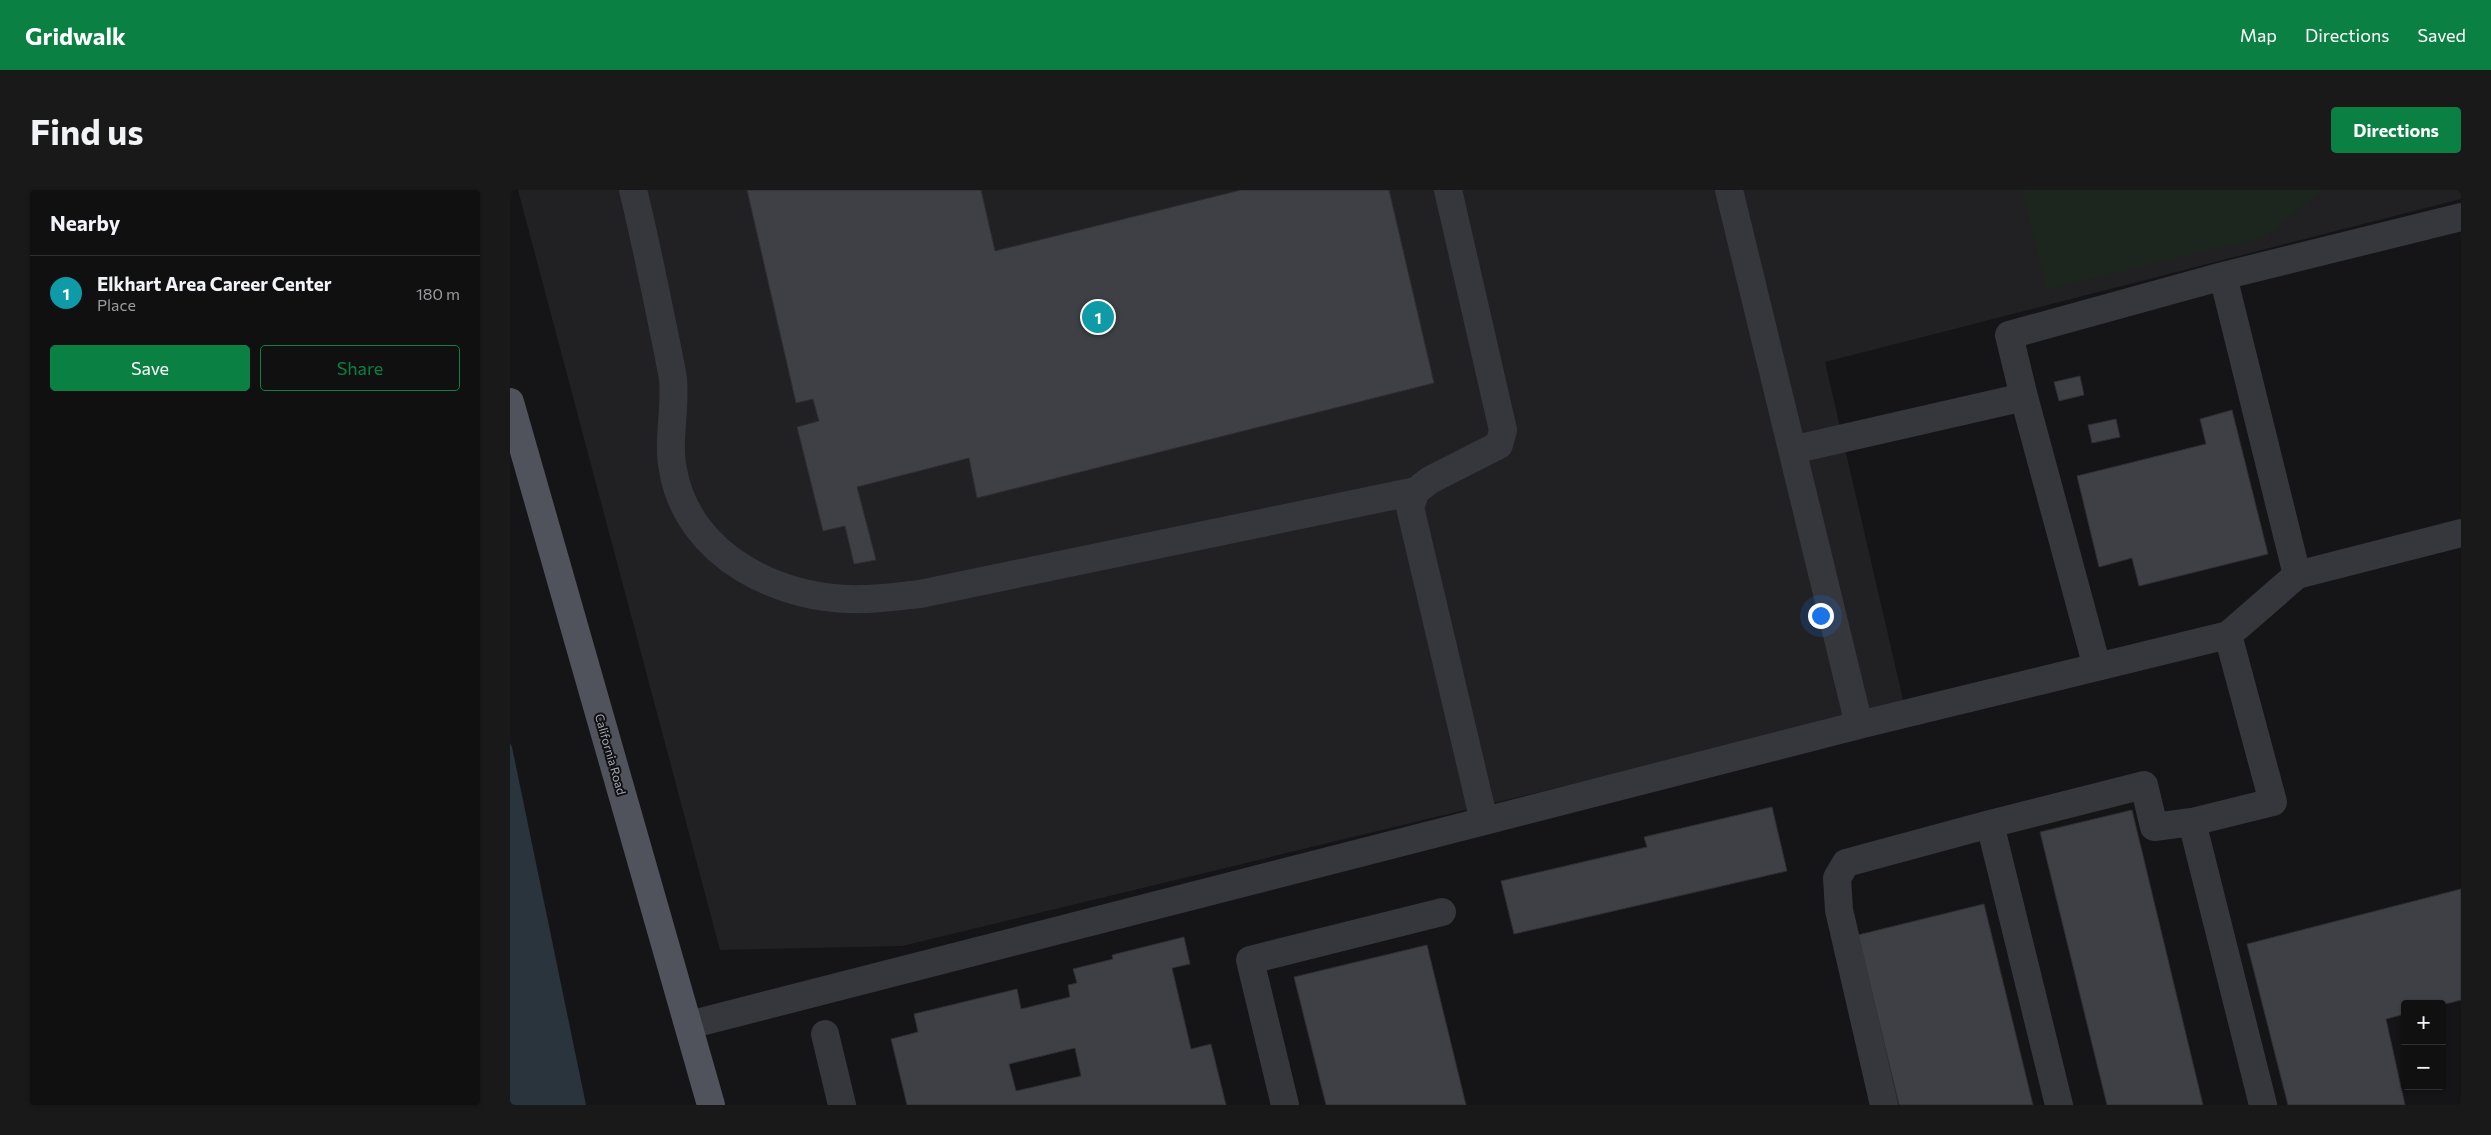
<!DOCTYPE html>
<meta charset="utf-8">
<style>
body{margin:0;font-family:Commissioner,sans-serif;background:#19191a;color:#f1f3f6}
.controls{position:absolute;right:15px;bottom:15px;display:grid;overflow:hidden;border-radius:5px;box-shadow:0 1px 4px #0004}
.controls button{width:45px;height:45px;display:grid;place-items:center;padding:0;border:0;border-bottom:1px solid #303031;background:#101011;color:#f1f3f6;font:25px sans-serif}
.you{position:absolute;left:1310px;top:425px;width:18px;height:18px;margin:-12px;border:4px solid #fff;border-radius:50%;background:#1a73e8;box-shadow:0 0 0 8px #1a73e833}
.badge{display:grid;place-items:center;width:32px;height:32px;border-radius:50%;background:#0b8043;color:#fff;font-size:16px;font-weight:700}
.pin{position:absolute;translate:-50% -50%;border:2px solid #fff;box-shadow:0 1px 5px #0006}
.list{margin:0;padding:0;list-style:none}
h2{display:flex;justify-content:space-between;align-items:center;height:65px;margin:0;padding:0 20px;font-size:21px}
h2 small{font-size:16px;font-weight:400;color:#9c9d9f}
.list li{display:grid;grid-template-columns:32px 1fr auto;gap:15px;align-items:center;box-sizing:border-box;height:75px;padding:0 20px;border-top:1px solid #303031}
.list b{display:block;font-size:19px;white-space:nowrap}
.list p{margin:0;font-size:16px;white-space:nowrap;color:#9c9d9f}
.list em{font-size:16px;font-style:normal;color:#9c9d9f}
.actions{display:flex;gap:10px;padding:15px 20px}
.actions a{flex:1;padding:11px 0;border:1px solid #0b8043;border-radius:5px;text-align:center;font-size:18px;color:#0b8043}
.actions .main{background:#0b8043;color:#fff}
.map{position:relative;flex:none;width:1951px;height:915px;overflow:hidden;border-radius:5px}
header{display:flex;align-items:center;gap:30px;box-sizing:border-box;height:70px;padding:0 25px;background:#0b8043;color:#fff}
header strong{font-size:24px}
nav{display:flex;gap:28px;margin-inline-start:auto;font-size:18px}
.intro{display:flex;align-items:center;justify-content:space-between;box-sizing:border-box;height:120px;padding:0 30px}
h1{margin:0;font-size:35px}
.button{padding:12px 22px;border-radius:5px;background:#0b8043;color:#fff;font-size:18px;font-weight:700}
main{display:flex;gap:30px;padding:0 30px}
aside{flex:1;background:#101011;border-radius:5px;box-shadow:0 1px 4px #0004}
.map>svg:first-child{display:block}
</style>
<header>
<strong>Gridwalk</strong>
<nav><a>Map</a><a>Directions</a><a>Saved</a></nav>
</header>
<div class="intro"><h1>Find us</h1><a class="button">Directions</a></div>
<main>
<aside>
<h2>Nearby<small></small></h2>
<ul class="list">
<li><span class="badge" style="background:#0f9aa8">1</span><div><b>Elkhart Area Career Center</b><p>Place</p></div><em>180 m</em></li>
</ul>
<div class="actions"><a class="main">Save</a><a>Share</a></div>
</aside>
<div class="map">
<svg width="1951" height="915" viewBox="0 0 1951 915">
<rect width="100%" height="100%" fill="#151517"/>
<path fill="#212124" d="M8 0H1951V9L1315 172 1394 514 392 756 210 760Z"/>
<path fill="#1d261e" d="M1512 0H1812L1755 47 1536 100Z"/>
<path fill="#2a343c" d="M0 553 2 557 76 915H0Z"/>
<path fill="#3f4045" stroke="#2f2f33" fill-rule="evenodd" d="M237 0H471L485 61 731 0H879L924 193 467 308 459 268 347 297 366 370 344 374 335 336 313 341 287 237 309 231 303 209 286 213Z
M1570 186 1574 205 1549 211 1544 192Z
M1722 220 1758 364 1629 396 1622 368 1589 377 1567 286 1696 254 1690 229Z
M1606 229 1610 247 1582 253 1578 235Z
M1262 617 1277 681 1004 744 991 691 1137 657 1134 647Z
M1622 620 1693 915H1597L1530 642Z
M1951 699V810L1932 815 1895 814V824L1876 829 1895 915H1778L1737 754Z
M1474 714 1523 915H1389L1348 745Z
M674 747 680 774 662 778 681 859 701 854 716 915H397L381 849 408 842 404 824 507 799 511 819 560 807 558 795 567 793 563 779 603 769 602 765ZM565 858 571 886 506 901 499 874Z
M917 755 956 915H816L784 787Z"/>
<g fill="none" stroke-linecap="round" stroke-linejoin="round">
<path stroke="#36373d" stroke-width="28" d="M123 0C134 44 143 89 152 133 156 152 160 171 163 189 166 219 157 251 163 280 178 367 272 412 353 409 372 409 391 406 410 404L906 301
M938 0 993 240 989 255 920 290 906 301 900 317 974 631
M1713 86 1787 385
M1514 207 1587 477
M1282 260 1514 207 1499 145 1713 86 1951 27
M1718 445 1763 612 1682 632 1753 915
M1349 535 1718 445 1787 385 1951 343
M179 835 1349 535 1219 0
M315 844 332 915
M775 915 740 770 932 722
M1374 915 1329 720 1327 688 1336 673 1480 634
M1549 915 1480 634 1634 595 1644 637 1682 632"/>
<path stroke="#51535c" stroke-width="28" d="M0 212 201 915"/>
</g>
<g text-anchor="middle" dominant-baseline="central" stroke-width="4" stroke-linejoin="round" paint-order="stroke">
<g font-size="12" fill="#a6abb9" stroke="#101012">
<text transform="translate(101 564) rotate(74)">California Road</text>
</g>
</g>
</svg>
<div class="controls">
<button>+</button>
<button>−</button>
</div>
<div class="you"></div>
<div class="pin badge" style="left:588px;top:127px;background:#0f9aa8">1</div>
</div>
</main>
